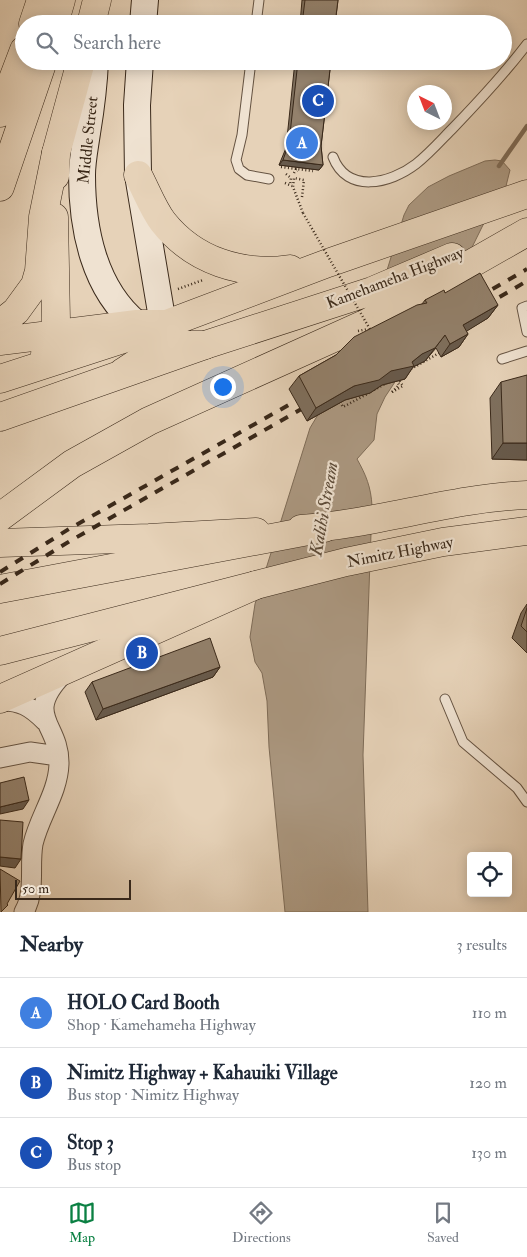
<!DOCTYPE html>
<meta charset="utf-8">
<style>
body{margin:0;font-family:"IM FELL Double Pica",serif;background:#f2f2f3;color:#1f2937}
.controls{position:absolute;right:15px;bottom:15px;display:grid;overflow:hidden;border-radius:5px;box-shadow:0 2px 12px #0003}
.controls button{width:45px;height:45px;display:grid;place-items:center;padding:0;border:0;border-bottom:1px solid #e0e1e3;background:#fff;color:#1f2937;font:25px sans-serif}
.compass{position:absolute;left:407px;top:85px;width:45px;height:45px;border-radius:50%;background:#fff;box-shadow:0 2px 12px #0003;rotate:318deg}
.scale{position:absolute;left:15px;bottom:12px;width:116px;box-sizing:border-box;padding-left:5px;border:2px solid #3a291a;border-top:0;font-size:14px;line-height:18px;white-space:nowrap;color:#3a291a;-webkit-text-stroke:4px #efe2d1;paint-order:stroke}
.you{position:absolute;left:222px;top:386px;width:18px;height:18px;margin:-12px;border:4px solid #fff;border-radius:50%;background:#1a73e8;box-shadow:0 0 0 8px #1a73e833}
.badge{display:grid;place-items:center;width:32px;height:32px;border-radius:50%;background:#0b8043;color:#fff;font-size:16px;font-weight:700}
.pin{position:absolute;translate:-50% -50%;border:2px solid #fff;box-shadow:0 1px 5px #0006}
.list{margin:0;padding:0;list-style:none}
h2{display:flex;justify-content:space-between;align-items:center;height:65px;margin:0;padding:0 20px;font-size:21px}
h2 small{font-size:16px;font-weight:400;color:#747a83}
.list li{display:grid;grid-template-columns:32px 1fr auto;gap:15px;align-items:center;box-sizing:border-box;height:70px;padding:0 20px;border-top:1px solid #e0e1e3}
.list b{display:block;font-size:19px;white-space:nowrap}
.list p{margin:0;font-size:16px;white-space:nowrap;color:#747a83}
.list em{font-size:16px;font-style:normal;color:#747a83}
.icon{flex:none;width:28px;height:28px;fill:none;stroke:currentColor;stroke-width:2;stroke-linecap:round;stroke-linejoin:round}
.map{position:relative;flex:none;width:527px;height:912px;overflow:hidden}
.search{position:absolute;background:#fff;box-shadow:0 2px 12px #0003;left:15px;right:15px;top:15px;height:55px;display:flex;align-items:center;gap:12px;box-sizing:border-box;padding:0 18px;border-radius:28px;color:#747a83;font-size:19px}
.sheet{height:275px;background:#fff}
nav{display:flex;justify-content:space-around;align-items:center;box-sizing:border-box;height:70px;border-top:1px solid #e0e1e3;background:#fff;font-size:14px;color:#747a83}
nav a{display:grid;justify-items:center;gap:2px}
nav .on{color:#0b8043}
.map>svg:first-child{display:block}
</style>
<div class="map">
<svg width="527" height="912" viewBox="0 0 527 912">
<rect width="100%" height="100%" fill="#e6d2b8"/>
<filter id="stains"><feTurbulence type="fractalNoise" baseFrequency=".004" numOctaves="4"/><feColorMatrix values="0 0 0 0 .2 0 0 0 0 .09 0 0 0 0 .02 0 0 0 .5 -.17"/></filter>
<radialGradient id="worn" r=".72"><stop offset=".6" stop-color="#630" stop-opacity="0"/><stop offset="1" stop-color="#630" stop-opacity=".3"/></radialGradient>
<path fill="#ac9982" stroke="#7e6c58" d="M495 160 502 161 510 170 506 186 485 221 436 320 385 397 377 414 374 440 357 459C366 475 371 487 372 506L363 755 368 912H285L269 747 267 701 262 673 255 662 250 637 255 604 310 428 344 371 384 280 404 215 409 205 428 187 449 176 485 161Z"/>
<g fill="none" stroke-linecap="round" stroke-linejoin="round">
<path stroke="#7e6c58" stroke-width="4.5" d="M499 166 527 126"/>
<g stroke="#655342" stroke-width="11">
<path id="lane" d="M256 24 259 0
M251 61 242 135 236 160 239 169 247 175 269 179
M333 157C347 194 390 184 416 164 430 153 442 139 454 127 480 100 505 73 527 44
M527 306 522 308 527 332
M502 359 527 351
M445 699 463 742 517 788 527 802"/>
</g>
<g stroke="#655342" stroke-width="21">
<path id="street" d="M0 701C20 700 31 707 45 721
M0 758 30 752 58 756
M24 912C36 891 29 867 33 844 39 817 58 793 59 764 60 723 22 717 63 674"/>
</g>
<g stroke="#3a291a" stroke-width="28">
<path id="secondary" d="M143 24 145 0
M95 61C94 86 91 109 87 133 85 147 82 161 82 175 82 229 94 289 137 324
M140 61 137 105 138 175 163 324"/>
</g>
<g stroke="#3a291a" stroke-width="29">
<path id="primary" d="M91 24 97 0
M138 175C146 190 153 209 163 222 194 261 242 276 290 269
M55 176 56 153 81 61
M180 345H205L372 291 452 257
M45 354C53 343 55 333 56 320L54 217
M0 379 148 331 328 263 527 194
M0 517 72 464 149 421 369 322 527 232
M301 529C377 524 451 498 527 495
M0 543 149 538 256 532
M0 699 256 585 346 562 443 542 527 531"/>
</g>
<g stroke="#3a291a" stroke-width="29">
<path id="highway" d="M33 24 41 0
M54 24 61 0
M0 113 24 50
M0 187 43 61
M0 324 16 311 35 285 39 271 43 217 56 153
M0 341 137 324H163C158 351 145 358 123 372
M0 417 205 345
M0 589 324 528
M0 651 256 585"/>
</g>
<path stroke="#3a291a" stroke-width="2.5" stroke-dasharray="1 2.5" stroke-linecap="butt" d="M281 167 313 171
M294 173 296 169 298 171
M286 174 291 178 290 185
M285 183 292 186
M302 197 304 180 294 178 293 187 303 213
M178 289 203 280
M411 369 441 352
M374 390 387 383
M392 392 399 385 395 378
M340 402 343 407 369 393"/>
<use href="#lane" stroke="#efe2d1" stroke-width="9"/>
<use href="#street" stroke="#efe2d1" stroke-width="19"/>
<use href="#secondary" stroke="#efe2d1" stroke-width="26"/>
<use href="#primary" stroke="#e6d2b8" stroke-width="28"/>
<use href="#highway" stroke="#e6d2b8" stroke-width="28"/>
<path stroke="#3a291a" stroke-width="4" stroke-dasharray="9 9" stroke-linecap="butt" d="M477 298 527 269
M484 306 527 281
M0 572 69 529 308 394
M0 584 70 541 312 403"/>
<path stroke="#3a291a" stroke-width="2.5" stroke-dasharray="1 2.5" stroke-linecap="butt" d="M303 213 371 331
M358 331 368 329 370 332
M392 392 403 386 398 379"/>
</g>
<path fill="#7e6f5d" stroke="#3a291a" d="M302 0H338L335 24H300Z
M295 61H331L321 146 323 165 319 170 279 165 286 148Z
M445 293 498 305 488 318 466 331 468 334 459 347 441 357 436 348 425 361 413 367 405 379 382 385 370 393 345 400 307 421 289 389 299 376 336 355 422 304 425 300Z
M501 382 527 460 492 459 490 398Z
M527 604V653L512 638 521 613Z
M220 667 213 677 96 720 85 692 92 682Z"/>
<path fill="#675a4c" stroke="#3a291a" d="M283 160 323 165 319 170 279 165Z
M498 305 488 318 454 339 463 325Z
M468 334 459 347 441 357 450 344Z
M445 335 425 361 413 367 405 379 382 385 370 393 345 400 307 421 316 408 354 386 412 362Z
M503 443H527V460L492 459Z
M220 667 213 677 96 720 103 709Z
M29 800 23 809 0 814V807Z
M0 857 21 859 15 868 0 866Z"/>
<path fill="#93816c" stroke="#3a291a" d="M305 0H338L335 24H302Z
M298 61H331L321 146 323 165 283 160 289 143Z
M480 273 498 305 463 325 468 334 450 344 445 335 435 348 422 354 412 362 414 366 391 371 379 380 354 386 316 408 299 376 336 355 354 337 417 305 427 303 425 300 444 290 445 293Z
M527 375V443H503L501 382Z
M527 608V632L521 626Z
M210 638 220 667 103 709 92 682Z
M24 777 29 800 0 807V783Z
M0 820 23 822 21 859 0 857Z
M0 869 20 881 7 904 8 905 1 912Z"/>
<g text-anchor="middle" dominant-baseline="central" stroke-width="4.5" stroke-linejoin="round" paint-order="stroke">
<g font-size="16" fill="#3a291a" stroke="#efe2d1">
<text transform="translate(88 140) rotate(-84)">Middle Street</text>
<text transform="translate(395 278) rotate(-21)">Kamehameha Highway</text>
<text transform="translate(400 552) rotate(-11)">Nimitz Highway</text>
</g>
<g font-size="18" font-style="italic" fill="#5c4b39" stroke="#efe2d1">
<text transform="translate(324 509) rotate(-80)">Kalihi Stream</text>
</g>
</g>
<rect width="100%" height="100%" filter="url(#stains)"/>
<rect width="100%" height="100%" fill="url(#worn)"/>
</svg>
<div class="controls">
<button><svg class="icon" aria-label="locate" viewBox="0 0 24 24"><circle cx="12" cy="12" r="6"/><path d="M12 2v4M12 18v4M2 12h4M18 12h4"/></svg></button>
</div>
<svg class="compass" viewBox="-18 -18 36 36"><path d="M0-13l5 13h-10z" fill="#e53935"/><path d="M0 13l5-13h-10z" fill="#747a83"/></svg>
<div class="scale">50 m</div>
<div class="you"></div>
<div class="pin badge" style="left:302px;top:143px;background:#3f7fe0">A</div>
<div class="pin badge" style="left:142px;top:653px;background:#1a4fb4">B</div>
<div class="pin badge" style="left:318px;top:101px;background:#1a4fb4">C</div>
<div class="search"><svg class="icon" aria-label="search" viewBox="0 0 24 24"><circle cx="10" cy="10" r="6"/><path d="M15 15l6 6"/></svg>Search here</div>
</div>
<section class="sheet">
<h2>Nearby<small>3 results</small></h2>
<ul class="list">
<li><span class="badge" style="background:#3f7fe0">A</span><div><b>HOLO Card Booth</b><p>Shop · Kamehameha Highway</p></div><em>110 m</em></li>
<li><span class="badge" style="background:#1a4fb4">B</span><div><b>Nimitz Highway + Kahauiki Village</b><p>Bus stop · Nimitz Highway</p></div><em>120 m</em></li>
<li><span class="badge" style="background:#1a4fb4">C</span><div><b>Stop 3</b><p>Bus stop</p></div><em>130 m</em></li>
</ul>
</section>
<nav>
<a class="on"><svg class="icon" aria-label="map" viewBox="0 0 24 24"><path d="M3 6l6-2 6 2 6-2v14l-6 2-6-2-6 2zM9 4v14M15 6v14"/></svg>Map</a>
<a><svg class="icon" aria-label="directions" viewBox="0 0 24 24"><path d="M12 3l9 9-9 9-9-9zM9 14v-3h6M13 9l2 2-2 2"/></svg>Directions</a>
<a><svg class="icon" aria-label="saved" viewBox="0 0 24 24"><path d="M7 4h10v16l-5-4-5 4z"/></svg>Saved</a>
</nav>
